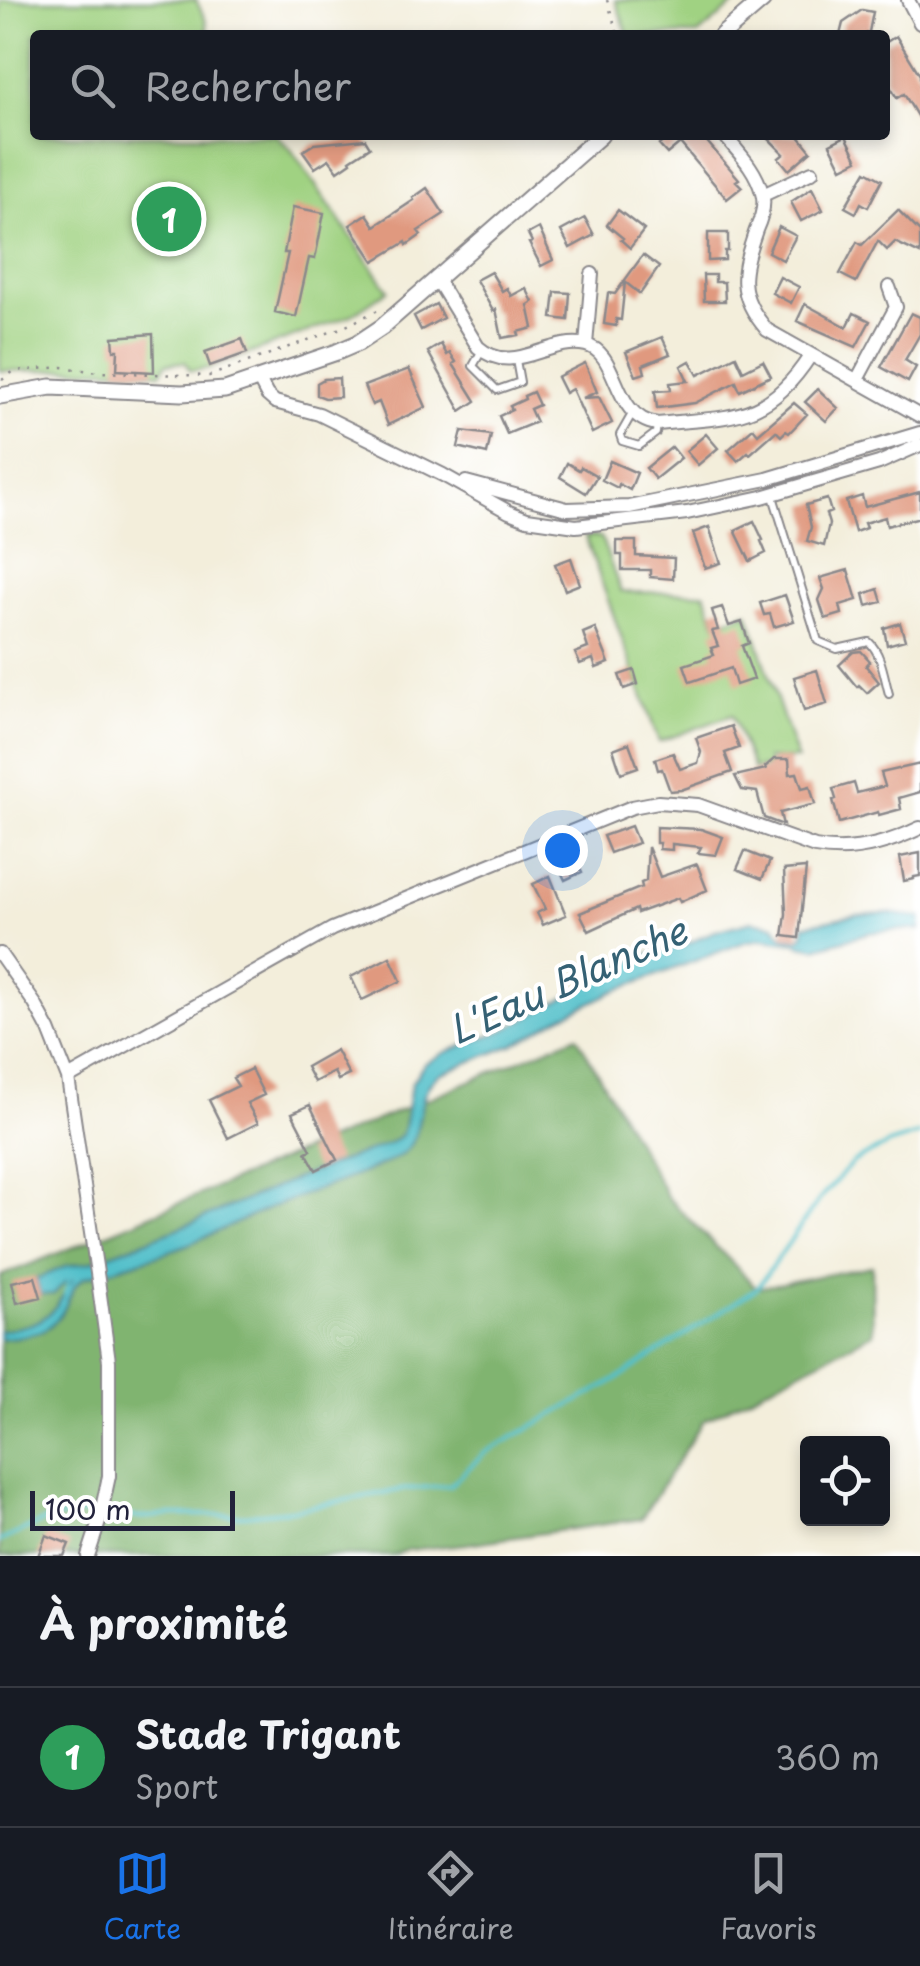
<!DOCTYPE html>
<html lang="fr">
<meta charset="utf-8">
<style>
body{margin:0;font-family:"Playpen Sans",sans-serif;background:#242831;color:#f1f3f6}
.controls{position:absolute;right:30px;bottom:30px;display:grid;overflow:hidden;border-radius:10px;box-shadow:0 5px 15px #0003}
.controls button{width:90px;height:90px;display:grid;place-items:center;padding:0;border:0;border-bottom:2px solid #363941;background:#171b24;color:#f1f3f6;font:50px sans-serif}
.scale{position:absolute;left:30px;bottom:25px;width:205px;box-sizing:border-box;padding-left:10px;border:5px solid #22223b;border-top:0;font-size:28px;line-height:35px;white-space:nowrap;color:#22223b;-webkit-text-stroke:8px #fff;paint-order:stroke}
.you{position:absolute;left:562px;top:850px;width:35px;height:35px;margin:-25px;border:8px solid #fff;border-radius:50%;background:#1a73e8;box-shadow:0 0 0 15px #1a73e833}
.badge{display:grid;place-items:center;width:65px;height:65px;border-radius:50%;background:#1a73e8;color:#fff;font-size:32px;font-weight:700}
.pin{position:absolute;translate:-50% -50%;border:5px solid #fff;box-shadow:0 2px 10px #0006}
.list{margin:0;padding:0;list-style:none}
h2{display:flex;justify-content:space-between;align-items:center;height:130px;margin:0;padding:0 40px;font-size:42px}
h2 small{font-size:32px;font-weight:400;color:#9ea1a6}
.list li{display:grid;grid-template-columns:65px 1fr auto;gap:30px;align-items:center;box-sizing:border-box;height:140px;padding:0 40px;border-top:2px solid #363941}
.list b{display:block;font-size:38px;white-space:nowrap}
.list p{margin:0;font-size:32px;white-space:nowrap;color:#9ea1a6}
.list em{font-size:32px;font-style:normal;color:#9ea1a6}
.icon{flex:none;width:55px;height:55px;fill:none;stroke:currentColor;stroke-width:2;stroke-linecap:round;stroke-linejoin:round}
.map{position:relative;flex:none;width:920px;height:1556px;overflow:hidden}
.search{position:absolute;background:#171b24;box-shadow:0 5px 15px #0003;left:30px;right:30px;top:30px;height:110px;display:flex;align-items:center;gap:25px;box-sizing:border-box;padding:0 35px;border-radius:10px;color:#9ea1a6;font-size:38px}
.sheet{height:270px;background:#171b24}
nav{display:flex;justify-content:space-around;align-items:center;box-sizing:border-box;height:140px;border-top:2px solid #363941;background:#171b24;font-size:28px;color:#9ea1a6}
nav a{display:grid;justify-items:center;gap:5px}
nav .on{color:#1a73e8}
.map>svg:first-child{display:block}
</style>
<div class="map">
<svg width="920" height="1556" viewBox="0 0 920 1556">
<rect width="100%" height="100%" fill="#fff"/>
<filter id="ink" filterUnits="userSpaceOnUse"><feTurbulence type="fractalNoise" baseFrequency=".01" numOctaves="2"/><feDisplacementMap in="SourceGraphic" scale="20" xChannelSelector="R" yChannelSelector="G"/><feConvolveMatrix kernelMatrix="1 2 1 2 8 2 1 2 1" color-interpolation-filters="sRGB"/></filter>
<filter id="wash" filterUnits="userSpaceOnUse"><feTurbulence type="fractalNoise" baseFrequency=".0048" numOctaves="4" result="noise"/><feDisplacementMap in="SourceGraphic" scale="40" xChannelSelector="R" yChannelSelector="G"/><feGaussianBlur stdDeviation="2.25" result="paint"/><feColorMatrix in="noise" values="0 0 0 0 0 0 0 0 0 0 0 0 0 0 0 0 0 1.4 0 .05"/><feComposite in="paint" operator="in"/></filter>
<g filter="url(#wash)">
<rect width="100%" height="100%" fill="#f3eedb"/>
<path fill="#a0d282" stroke="#617a5e" stroke-width="2.5" d="M0 0H196L206 21 208 35H35V135H276L290 148 388 290 352 315 211 368 190 371 185 362 166 364 161 373 105 369 0 371Z
M615 0H740L698 35H628Z
M585 536 601 537 621 592 705 593 716 624 748 612 797 759H767L769 766 753 769 732 715 659 742Z"/>
<path fill="#80b470" stroke="#516b56" stroke-width="2.5" d="M577 1036 668 1198 757 1288 872 1266 873 1333 703 1421 641 1519 467 1544 408 1550 393 1556H0V1276L84 1243Z"/>
<path fill="#52c0ca" stroke="#3a7182" stroke-width="2.5" d="M885 913 920 917V930H891L868 933 816 948 799 945 798 943 762 939 745 942 615 991 557 1019 513 1045 439 1074C412 1094 428 1134 401 1155 393 1161 383 1164 374 1168 343 1181 311 1191 280 1204 247 1217 215 1234 181 1247 150 1259 118 1268 86 1277 70 1282 69 1308 57 1320 43 1335 19 1337 0 1339V1331C45 1323 50 1319 72 1280H67L54 1294 40 1295 36 1279 67 1266 90 1262 182 1227 295 1179 392 1142 401 1135 404 1128 411 1084 424 1064 446 1052 504 1030 602 978 601 975 642 956 685 945 712 932 752 921 775 925C784 939 781 938 799 939L804 935V925L854 915Z"/>
<g fill="none" stroke-linecap="round" stroke-linejoin="round">
<path stroke="#52c0ca" stroke-width="4" d="M65 1294 70 1276
M115 1513 139 1518 171 1515H245L292 1510 400 1490 450 1485 486 1452 612 1382 757 1288 819 1200 853 1162 889 1144 920 1134
M0 1541 49 1519 93 1512"/>
</g>
<g id="blocks">
<path fill="#e0997f" d="M862 10 873 12 869 32 864 35H840L843 23Z
M896 36 920 75V121L904 94 897 98 885 79V43Z
M670 135H697L701 139 703 137 739 179 736 181 742 187 727 199 680 143 667 154 659 145Z
M765 135H798L811 151 789 170 779 158 784 154Z
M846 136 858 160 842 168 830 144Z
M365 139 370 147 350 160 351 162 338 171 329 159 315 168 303 151 314 144Z
M866 171 882 180 868 207 861 203 856 213 845 207Z
M427 188 444 214 418 231 421 235 407 245 406 242 374 261 350 225 367 214 375 226 414 200 413 198Z
M812 188 823 210 801 221 791 202Z
M293 207 324 213 315 259 309 258 296 317 275 312 288 253H284Z
M618 210 644 230 630 248 621 240 623 238 607 225Z
M898 210 920 232V254L895 242 887 250 878 241 856 282 840 274 857 242 862 245Z
M585 218 594 235 570 248 561 231Z
M779 227 796 236 783 260 768 252Z
M539 228 553 260 541 266 529 243 532 242 528 234Z
M708 233H728V251H725V260L708 261Z
M643 255 659 267 640 294 625 282 621 320 616 319V326L604 324 608 293 615 294Z
M491 272 502 291 507 288 511 296 526 288 533 302 528 305 533 328 518 332 519 335 502 338 496 309 493 311 476 280Z
M703 275H715V282H724L725 301H704Z
M780 277 799 287 791 303 772 293Z
M555 292 570 293 568 320 552 318Z
M436 304 443 318 421 330 414 316Z
M805 304 847 327 854 313 870 321 856 347 797 321Z
M911 313 920 317V334L905 360 916 367 908 382 881 367Z
M153 334 154 372 117 370 118 350H114L113 337Z
M662 337 670 354 643 365 645 373 636 376 626 352Z
M242 339 247 353 210 366 205 352Z
M441 344 447 355 450 353 456 362 453 364 476 401 461 411 428 352Z
M736 356 743 371 763 361 771 376 740 391 736 382 695 403 657 408 655 391 671 390 670 383 688 381 681 366 690 361 698 375Z
M585 363 597 392 583 398 599 397 612 423 592 433 572 389 565 393 557 377Z
M409 369 426 407 388 425 379 402 372 405 364 386Z
M339 378 340 397 325 398 317 395V383L324 379Z
M818 389 838 408 826 421 805 402Z
M533 392 539 405 530 409 536 422 507 434 499 416 512 410 510 406 525 399 524 396Z
M794 403 807 414 789 433 786 431 781 436 776 431 750 454 748 452 738 461 728 450 753 428 758 434Z
M462 431 491 435 487 454 458 447Z
M706 434 718 448 698 465 686 451Z
M672 447 681 458 655 479 646 468Z
M610 461 637 473 630 490 619 484 618 488 602 480Z
M567 463 579 470 581 467 597 476 586 493 560 477Z
M920 492V517L887 526 885 517 864 523 866 528 855 532 846 501 862 496 865 507Z
M827 499 831 512 826 514 829 524 824 546 807 541 811 527 806 505Z
M754 521 763 540 761 541 766 553 750 561 735 530Z
M709 527 721 563 705 568 693 533Z
M617 541H636V556L674 558 673 579 650 577V570H622V555H617Z
M571 558 580 584 565 590 555 564Z
M848 570 857 600 840 605 842 614 825 619 819 600 824 589 820 578Z
M878 589 882 602 867 606 864 594Z
M785 595 794 621 774 627 770 614 764 615 760 603Z
M722 607 729 626 742 622 749 643 742 646 754 679 736 685 731 668 690 682 684 665 714 655 711 648 718 646 712 631 718 630 712 610Z
M900 623 905 640 887 645 884 628Z
M595 628 609 663 596 668 593 659 580 664 575 653 588 648 583 633Z
M861 651 870 661 866 666 879 682 867 693 859 685 857 687 839 665 853 652Z
M634 670 638 684 624 689 619 675Z
M817 670 827 704 804 711 794 677Z
M731 726 739 748 725 753 732 772 681 790 670 791 662 769 658 770 655 759 673 753 680 769 698 763 701 752 696 738Z
M629 743 638 767 621 773 613 749Z
M774 759H789L790 774 797 773 802 788 810 786 815 804 780 813 783 825 764 818 757 792 742 790 735 776 766 769 765 767Z
M920 764V792L899 798 901 809 879 815 878 812 839 823 833 800 836 799 833 789 854 783 857 793 885 786 881 773Z
M631 826 638 843 610 853 603 836Z
M656 827 701 829 723 837 716 855 698 853 701 847 672 844V850L659 849 660 843H656Z
M648 847 660 877 697 864 707 890 680 902 678 898 637 913 636 909 589 931 580 913 642 887 641 883 646 881Z
M745 851 770 861 762 879 737 869Z
M573 853 582 872 565 880 556 861Z
M920 853V876L914 877V879L904 881 900 857Z
M806 868 799 938 783 936 786 914 784 870Z
M550 876 566 915 543 925 537 913 545 909 533 884Z
M390 957 401 981 362 1000 351 977Z
M336 1050 349 1075 338 1080 334 1072 314 1082 306 1067Z
M251 1069 264 1095 247 1103 258 1123 228 1138 209 1100 238 1086 233 1078Z
M310 1105 337 1160 316 1170 306 1152 311 1150 292 1113Z
M35 1277 41 1297 17 1303 12 1282Z
M46 1535 69 1544 64 1556H38Z"/>
</g>
</g>
<g filter="url(#ink)">
<use href="#blocks" fill-opacity="0" stroke="#8a888b" stroke-width="2.5"/>
<g fill="none" stroke-linecap="round" stroke-linejoin="round">
<g stroke="#8a888b" stroke-width="10">
<path id="service" d="M481 352 473 366 497 390 520 382 516 360
M632 414 620 435 622 441 639 446 656 433 657 424
M773 496 818 641 837 649 869 642C882 654 884 677 889 694"/>
</g>
<g stroke="#8a888b" stroke-width="16">
<path id="minor" d="M908 0 920 23
M724 135C739 153 756 169 762 193 766 205 761 219 756 230 741 273 736 294 767 330L920 416
M763 195 812 172
M436 278 478 347C513 378 550 336 586 345 620 353 611 417 657 424 730 416 766 424 810 356
M586 345 592 274
M259 380 267 395 275 402 319 414 443 475 509 512 527 519 576 526 687 513 762 497 879 463 920 445
M857 380 896 307 889 287
M466 482 567 509 629 507 767 479 920 433
M0 954 35 1004 49 1030 68 1078 98 1280 109 1361V1476L99 1522 88 1556
M68 1078 332 929 632 807 658 802 698 805 815 847C852 854 887 844 920 828"/>
</g>
<g stroke="#8a888b" stroke-width="19">
<path id="tertiary" d="M722 35 763 0
M0 396 51 387 182 393 225 390 337 352 358 343 382 327 601 135"/>
</g>
<path stroke="#8a888b" stroke-width="2.5" stroke-dasharray="2.5 8" stroke-linecap="butt" d="M607 0 618 35
M2 380 14 371 62 367 98 372 209 376 344 327 378 310"/>
<use href="#service" stroke="#fff" stroke-width="6"/>
<use href="#minor" stroke="#fff" stroke-width="12"/>
<use href="#tertiary" stroke="#fff" stroke-width="15"/>
</g>
</g>
<g text-anchor="middle" dominant-baseline="central" stroke-width="8" stroke-linejoin="round" paint-order="stroke">
<g font-size="38" font-style="italic" fill="#356174" stroke="#fff">
<text transform="translate(567 979) rotate(-24)">L'Eau Blanche</text>
</g>
</g>
</svg>
<div class="controls">
<button><svg class="icon" aria-label="locate" viewBox="0 0 24 24"><circle cx="12" cy="12" r="6"/><path d="M12 2v4M12 18v4M2 12h4M18 12h4"/></svg></button>
</div>
<div class="scale">100 m</div>
<div class="you"></div>
<div class="pin badge" style="left:169px;top:219px;background:#2e9e5b">1</div>
<div class="search"><svg class="icon" aria-label="search" viewBox="0 0 24 24"><circle cx="10" cy="10" r="6"/><path d="M15 15l6 6"/></svg>Rechercher</div>
</div>
<section class="sheet">
<h2>À proximité<small></small></h2>
<ul class="list">
<li><span class="badge" style="background:#2e9e5b">1</span><div><b>Stade Trigant</b><p>Sport</p></div><em>360 m</em></li>
</ul>
</section>
<nav>
<a class="on"><svg class="icon" aria-label="map" viewBox="0 0 24 24"><path d="M3 6l6-2 6 2 6-2v14l-6 2-6-2-6 2zM9 4v14M15 6v14"/></svg>Carte</a>
<a><svg class="icon" aria-label="directions" viewBox="0 0 24 24"><path d="M12 3l9 9-9 9-9-9zM9 14v-3h6M13 9l2 2-2 2"/></svg>Itinéraire</a>
<a><svg class="icon" aria-label="saved" viewBox="0 0 24 24"><path d="M7 4h10v16l-5-4-5 4z"/></svg>Favoris</a>
</nav>
